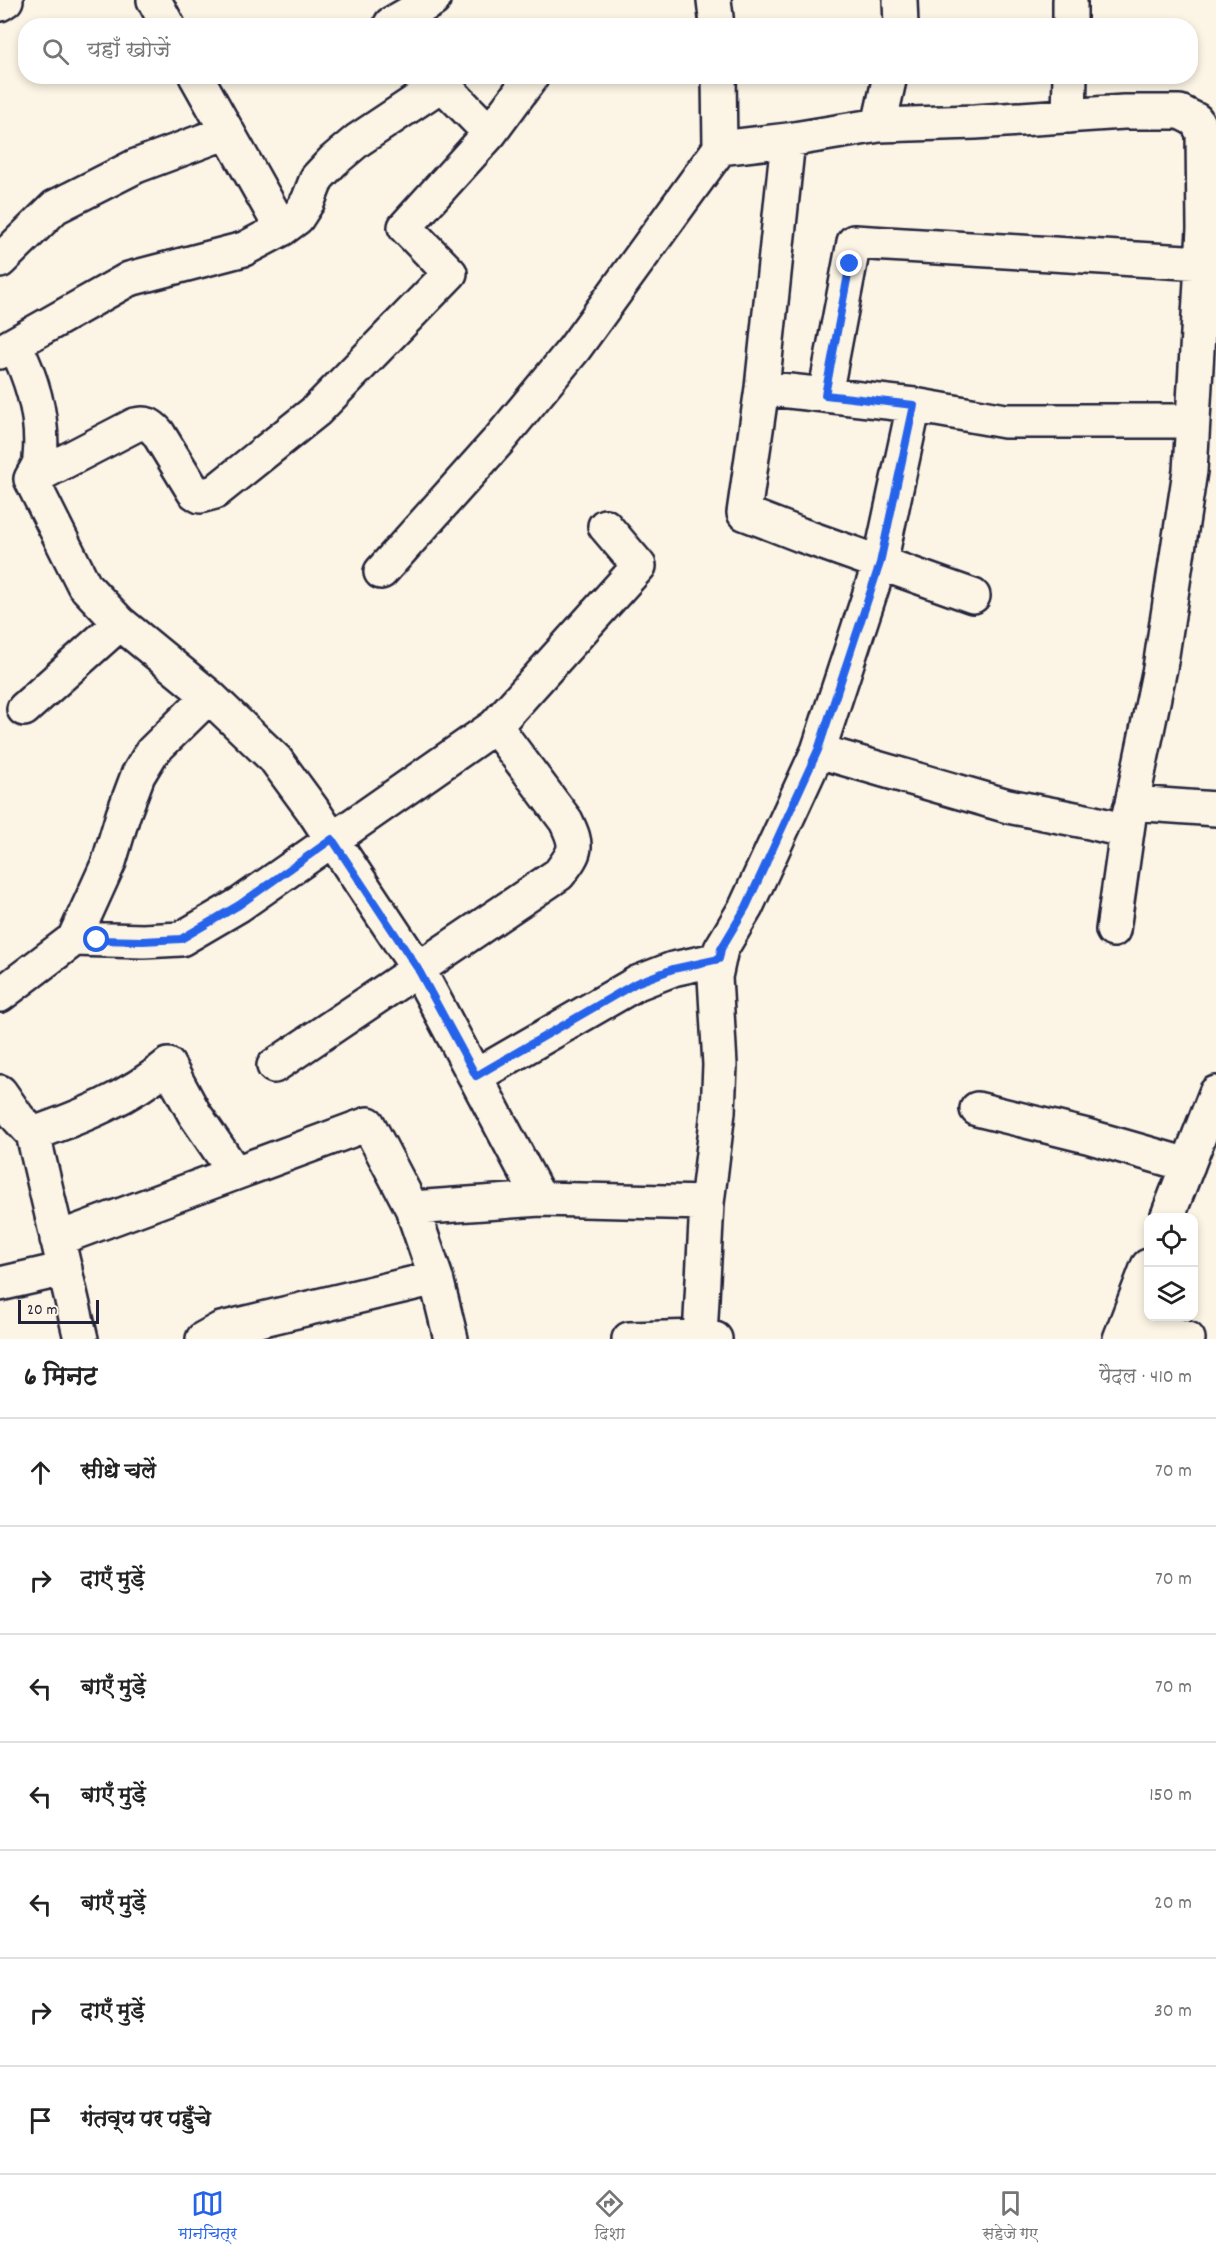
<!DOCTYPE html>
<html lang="hi">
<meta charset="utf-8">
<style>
body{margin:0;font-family:Dekko,"Playpen Sans Deva",sans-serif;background:#f2f2f2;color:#222}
.controls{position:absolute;right:18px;bottom:18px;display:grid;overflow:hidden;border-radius:12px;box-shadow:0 3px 9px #0003}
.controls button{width:54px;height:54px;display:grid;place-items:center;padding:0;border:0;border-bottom:2px solid #e0e0e0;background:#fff;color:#222;font:30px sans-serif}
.scale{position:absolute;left:18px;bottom:15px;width:81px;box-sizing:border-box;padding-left:6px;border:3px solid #22223b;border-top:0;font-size:16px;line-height:21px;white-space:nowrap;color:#22223b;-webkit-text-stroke:4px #fcf5e5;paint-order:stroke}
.stop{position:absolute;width:18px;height:18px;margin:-14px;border:4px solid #2563eb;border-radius:50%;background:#fff}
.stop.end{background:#2563eb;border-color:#fff;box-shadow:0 2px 6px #0008}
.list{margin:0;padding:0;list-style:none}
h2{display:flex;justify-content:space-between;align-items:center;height:78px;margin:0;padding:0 24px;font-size:26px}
h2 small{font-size:20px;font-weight:400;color:#767676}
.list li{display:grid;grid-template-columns:39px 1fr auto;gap:18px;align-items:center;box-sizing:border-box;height:108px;padding:0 24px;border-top:2px solid #e0e0e0}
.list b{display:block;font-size:22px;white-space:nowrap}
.list em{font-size:20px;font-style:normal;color:#767676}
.icon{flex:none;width:33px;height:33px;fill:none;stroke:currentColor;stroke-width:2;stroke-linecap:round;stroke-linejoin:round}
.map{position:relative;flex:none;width:1216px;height:1339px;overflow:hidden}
.search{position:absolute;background:#fff;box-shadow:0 3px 9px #0003;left:18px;right:18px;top:18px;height:66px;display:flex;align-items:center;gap:15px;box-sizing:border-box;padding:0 21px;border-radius:24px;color:#767676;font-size:22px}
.sheet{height:834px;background:#fff}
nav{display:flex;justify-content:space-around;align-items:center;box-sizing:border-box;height:84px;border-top:2px solid #e0e0e0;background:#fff;font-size:16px;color:#767676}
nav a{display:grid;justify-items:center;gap:3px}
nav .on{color:#2563eb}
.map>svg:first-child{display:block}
</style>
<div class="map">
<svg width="1216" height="1339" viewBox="0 0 1216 1339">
<rect width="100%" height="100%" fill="#fcf5e5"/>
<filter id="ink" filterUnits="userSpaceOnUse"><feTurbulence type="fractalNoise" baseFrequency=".0167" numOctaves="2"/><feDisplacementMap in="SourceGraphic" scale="12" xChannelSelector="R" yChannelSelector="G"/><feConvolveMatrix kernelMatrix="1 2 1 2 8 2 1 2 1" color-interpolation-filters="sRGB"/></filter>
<g filter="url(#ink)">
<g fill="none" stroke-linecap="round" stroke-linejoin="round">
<g stroke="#22223b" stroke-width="38">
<path id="minor" d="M154 0 168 26
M714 0 717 26
M900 0 901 26
M0 4 6 0
M391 24 433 0
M1070 26V0
M196 76 282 229
M434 76 490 133 532 76
M719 76 720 148 788 140 879 125 975 122 1124 112H1180L1196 120 1203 133 1204 229 1190 471 1160 668 1132 803 1216 809
M1069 116 1070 76
M879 125 890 76
M788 140 762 388 744 513 801 535 973 596
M0 261 55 207 136 166 227 132
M15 345C32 379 44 419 40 458 40 465 34 473 31 479L84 585 120 623 209 696 276 760 312 809 418 969 540 1199
M0 352 129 279 244 249 282 229 297 218 308 201 317 178 333 161 358 140 442 84
M762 388 914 405 1005 421H1193
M825 395 854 242 1202 263
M31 479 135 425C146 422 151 425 158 433L194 492 200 496 215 492 316 411 450 273 405 227 490 133
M381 572 499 440 574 349 720 148
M24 709 120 623
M818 751 880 563 914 405
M1113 930 1130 810
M74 939 143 941 181 939 239 905 495 726 639 566 605 526
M0 995 74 939 109 862 123 815 138 775 152 752 209 696
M274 1066 559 874C576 851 579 848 566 821L495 726
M476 1076 637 983 673 969 719 959
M0 1092 18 1118 33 1134C81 1117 129 1098 168 1065L194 1113 235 1173
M977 1109 1087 1136 1188 1165
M33 1134 81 1339
M1167 1218 1216 1093
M57 1239 368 1124 412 1208 540 1199 707 1203
M436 1278 451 1339
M0 1284 65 1269
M1128 1319 1188 1339
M203 1339 221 1329 436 1278 412 1208
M629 1339 700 1337
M715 1339 700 1337 707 1203 718 1112 720 1065 715 977 721 949 746 907 818 751 1008 806 1090 822 1126 831
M1120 1339 1148 1266"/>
</g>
<use href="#minor" stroke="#fcf5e5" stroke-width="33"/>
</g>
</g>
<g fill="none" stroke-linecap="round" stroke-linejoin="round" filter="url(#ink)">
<path stroke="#2563eb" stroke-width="8" d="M97 940 143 941 181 939 239 905 332 839 418 969 476 1076 636 983 673 969 719 959 721 949 746 907 818 750 880 563 914 405 825 395 850 264"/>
</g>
</svg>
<div class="controls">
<button><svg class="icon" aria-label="locate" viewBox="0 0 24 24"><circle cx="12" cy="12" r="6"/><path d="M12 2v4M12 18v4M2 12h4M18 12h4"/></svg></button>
<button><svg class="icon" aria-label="layers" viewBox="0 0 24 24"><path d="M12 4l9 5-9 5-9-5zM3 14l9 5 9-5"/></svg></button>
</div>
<div class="scale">20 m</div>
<div class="stop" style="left:97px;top:940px"></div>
<div class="stop end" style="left:850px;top:264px"></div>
<div class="search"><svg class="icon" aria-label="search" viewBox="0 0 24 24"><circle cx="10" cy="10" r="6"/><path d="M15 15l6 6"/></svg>यहाँ खोजें</div>
</div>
<section class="sheet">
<h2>6 मिनट<small>पैदल · 410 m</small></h2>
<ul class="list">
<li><svg class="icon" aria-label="ahead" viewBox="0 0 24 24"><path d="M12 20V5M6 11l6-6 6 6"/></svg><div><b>सीधे चलें</b></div><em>70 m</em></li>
<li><svg class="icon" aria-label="right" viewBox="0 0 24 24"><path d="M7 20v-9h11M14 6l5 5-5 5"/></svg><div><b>दाएँ मुड़ें</b></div><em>70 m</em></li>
<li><svg class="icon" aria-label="left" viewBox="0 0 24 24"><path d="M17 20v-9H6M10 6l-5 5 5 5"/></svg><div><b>बाएँ मुड़ें</b></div><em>70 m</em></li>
<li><svg class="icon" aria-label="left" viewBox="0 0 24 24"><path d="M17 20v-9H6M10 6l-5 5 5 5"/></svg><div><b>बाएँ मुड़ें</b></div><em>150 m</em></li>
<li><svg class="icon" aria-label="left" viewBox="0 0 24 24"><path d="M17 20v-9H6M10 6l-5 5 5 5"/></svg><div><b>बाएँ मुड़ें</b></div><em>20 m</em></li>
<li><svg class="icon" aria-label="right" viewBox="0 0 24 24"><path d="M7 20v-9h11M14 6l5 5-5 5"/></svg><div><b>दाएँ मुड़ें</b></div><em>30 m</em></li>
<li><svg class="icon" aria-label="arrive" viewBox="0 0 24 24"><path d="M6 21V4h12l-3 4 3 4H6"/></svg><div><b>गंतव्य पर पहुँचे</b></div></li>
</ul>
</section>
<nav>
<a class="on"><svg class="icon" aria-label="map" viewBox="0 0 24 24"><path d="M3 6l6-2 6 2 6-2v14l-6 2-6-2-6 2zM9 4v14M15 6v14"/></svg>मानचित्र</a>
<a><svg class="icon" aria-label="directions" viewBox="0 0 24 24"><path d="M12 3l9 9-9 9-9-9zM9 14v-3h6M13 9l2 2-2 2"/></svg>दिशा</a>
<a><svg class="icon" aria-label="saved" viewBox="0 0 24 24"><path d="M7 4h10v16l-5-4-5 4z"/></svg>सहेजे गए</a>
</nav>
